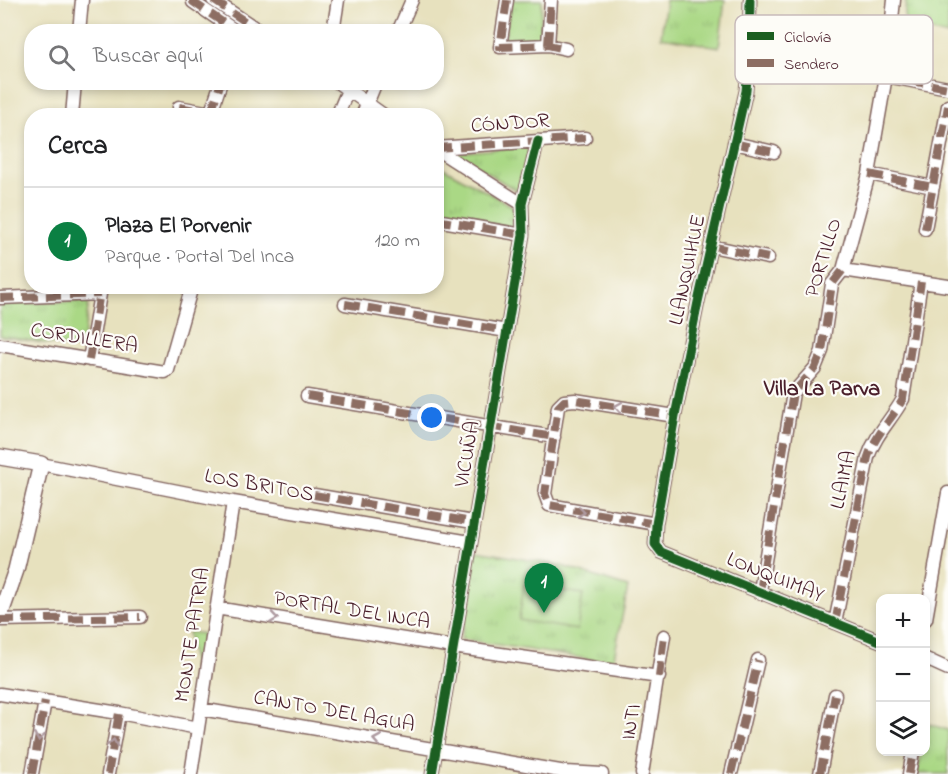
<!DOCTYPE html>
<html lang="es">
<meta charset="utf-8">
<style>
body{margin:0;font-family:"Indie Flower",sans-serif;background:#f6f6f6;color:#202124}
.controls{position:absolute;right:18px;bottom:18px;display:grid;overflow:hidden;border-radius:12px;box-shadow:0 3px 9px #0003}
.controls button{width:54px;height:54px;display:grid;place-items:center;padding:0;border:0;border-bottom:2px solid #e0e0e0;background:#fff;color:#202124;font:30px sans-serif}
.you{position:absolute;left:432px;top:418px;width:21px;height:21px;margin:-15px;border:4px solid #fff;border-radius:50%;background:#1a73e8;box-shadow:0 0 0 9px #1a73e833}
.badge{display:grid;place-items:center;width:39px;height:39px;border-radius:50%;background:#0b8043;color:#fff;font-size:20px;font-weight:700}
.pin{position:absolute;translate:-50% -50px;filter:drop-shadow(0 2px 3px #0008)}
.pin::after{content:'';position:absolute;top:32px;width:21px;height:18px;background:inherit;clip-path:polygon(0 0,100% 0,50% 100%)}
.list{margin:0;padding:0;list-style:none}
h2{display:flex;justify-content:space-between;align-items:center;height:78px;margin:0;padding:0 24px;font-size:26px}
h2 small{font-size:20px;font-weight:400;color:#757577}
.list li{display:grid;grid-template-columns:39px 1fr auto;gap:18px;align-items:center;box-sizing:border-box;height:108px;padding:0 24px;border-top:2px solid #e0e0e0}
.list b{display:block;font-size:22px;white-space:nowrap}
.list p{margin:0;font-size:20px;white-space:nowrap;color:#757577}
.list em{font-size:20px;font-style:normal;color:#757577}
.icon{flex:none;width:33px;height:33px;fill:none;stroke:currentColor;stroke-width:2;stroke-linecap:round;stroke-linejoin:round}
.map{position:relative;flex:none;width:948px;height:774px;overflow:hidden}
.search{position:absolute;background:#fff;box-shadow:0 3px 9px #0003;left:24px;top:24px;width:420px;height:66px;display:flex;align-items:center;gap:15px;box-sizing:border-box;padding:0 21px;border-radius:24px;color:#757577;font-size:22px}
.panel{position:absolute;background:#fff;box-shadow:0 3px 9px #0003;left:24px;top:108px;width:420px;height:186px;border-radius:24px}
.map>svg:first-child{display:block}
</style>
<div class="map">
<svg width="948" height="774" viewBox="0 0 948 774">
<defs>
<pattern id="grass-tufts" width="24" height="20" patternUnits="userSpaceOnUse" patternTransform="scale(1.5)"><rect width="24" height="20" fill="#aad885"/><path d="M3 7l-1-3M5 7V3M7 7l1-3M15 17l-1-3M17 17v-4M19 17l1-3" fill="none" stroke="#94b973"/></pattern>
</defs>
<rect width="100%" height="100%" fill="#fdfcf7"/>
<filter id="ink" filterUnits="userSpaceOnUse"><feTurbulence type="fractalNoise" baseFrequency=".0167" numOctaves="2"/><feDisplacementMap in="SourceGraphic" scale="12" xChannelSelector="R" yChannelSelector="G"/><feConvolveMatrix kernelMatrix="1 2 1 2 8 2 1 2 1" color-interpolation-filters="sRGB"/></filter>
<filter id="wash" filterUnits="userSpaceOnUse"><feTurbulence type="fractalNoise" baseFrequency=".008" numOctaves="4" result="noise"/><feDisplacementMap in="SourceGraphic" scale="24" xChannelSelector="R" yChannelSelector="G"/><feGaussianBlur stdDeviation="1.35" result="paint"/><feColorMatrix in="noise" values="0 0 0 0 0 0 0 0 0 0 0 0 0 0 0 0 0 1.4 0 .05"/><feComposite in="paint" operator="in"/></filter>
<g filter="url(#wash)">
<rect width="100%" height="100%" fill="#e7e1be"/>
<path fill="url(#grass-tufts)" stroke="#7a7c58" stroke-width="1.5" d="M511 0H542L540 41 504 42Z
M666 0H725L719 47 661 37Z
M906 0H948V36L904 25Z
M529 146 522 194 455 153Z
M436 164 514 207 511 228 437 214Z
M89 301 82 349 0 336V304Z
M476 551 559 565 628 587 613 663 461 639Z
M188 632 204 634 196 684Z
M929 724 948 730V774H917L922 752H926V737Z"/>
<path fill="#aad885" stroke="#7a7c58" stroke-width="1.5" d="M524 585 583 594 577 630 519 620Z"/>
</g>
<g filter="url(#ink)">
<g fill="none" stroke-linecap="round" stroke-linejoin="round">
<g stroke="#81635e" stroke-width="15">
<path id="minor" d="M193 0V2L237 32
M213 0 261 32
M507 0 500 47 548 45 566 49
M750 0 749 54 746 91 698 302 675 416 656 524 655 544 661 552 880 641
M79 32 82 0
M333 32 338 0
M398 32 412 0
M749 38 808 40
M548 45 551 0
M886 76 948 88
M337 82 385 116
M179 107 227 116
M211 112 221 82
M72 116 75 82
M337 116 348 90
M362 116 376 82
M734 143 774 152
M436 148 585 138
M436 149 522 204
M869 174 933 187
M436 220 523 235
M925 229 948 106
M711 246 768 258
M843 270 948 286
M0 298 100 294
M345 304 507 331
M0 345 165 372 168 370 192 286
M89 360 101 288
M307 396 554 437
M41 464 233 502 470 542
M314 495 473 522
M656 524 549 505 545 494 558 407 564 401 575 400 675 416
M760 591 793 393 815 368 822 351 832 284 843 270 869 174 886 76 894 0
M216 608 453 647 659 677
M926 619 948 493
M0 620 140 617
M835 623 868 457C875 435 892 419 903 399L921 282
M926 659 948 669
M0 694 119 713 198 728
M201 709 566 772 602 774
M32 774 45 701
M108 774 119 713
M191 774 233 502
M432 774 523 235 522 204 538 141
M642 774 664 636
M731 774 758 660
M820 774 835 695
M909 774 913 752"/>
</g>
<g stroke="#81635e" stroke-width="18">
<path id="tertiary" d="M0 457 41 464 16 570 0 616"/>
</g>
<use href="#minor" stroke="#fff" stroke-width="12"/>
<use href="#tertiary" stroke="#fff" stroke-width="15"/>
<path stroke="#8d6e63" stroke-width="8" stroke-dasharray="15 8" stroke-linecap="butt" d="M193 0V2L237 32
M213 0 261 32
M507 0 500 47 548 45 566 49
M749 38 808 40
M548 45 551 0
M886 76 948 88
M179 107 227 116
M211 112 221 82
M734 143 774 152
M436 148 585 138
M869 174 933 187
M436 220 523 235
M925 229 948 106
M711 246 768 258
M0 298 100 294
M345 304 507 331
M89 360 101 286
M307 396 554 437
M314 495 473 522
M656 524 549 505 545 494 558 407 564 401 575 400 675 416
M760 591 793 393 815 368 822 351 832 284 843 270
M0 620 140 617
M835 623 868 457C875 435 892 419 903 399L921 282
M659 677 664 636
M32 774 45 701
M108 774 119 713
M731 774 758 660
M820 774 835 695
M909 774 913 752"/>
<g stroke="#fdfcf7" stroke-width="13">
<path id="cycleway" d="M750 0 749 54 746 91 698 302 675 416 656 524 655 544 661 552 880 641
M432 774 523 235 522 204 538 141"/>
</g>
<use href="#cycleway" stroke="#1b5e20" stroke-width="9"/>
</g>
<defs><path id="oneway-chevron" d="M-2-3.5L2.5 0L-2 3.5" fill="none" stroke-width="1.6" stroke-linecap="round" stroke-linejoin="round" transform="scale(1.5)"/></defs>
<g stroke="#ae9aa0">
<use href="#oneway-chevron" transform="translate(618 407) rotate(-171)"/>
<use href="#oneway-chevron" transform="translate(581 512) rotate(9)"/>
<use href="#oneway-chevron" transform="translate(274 618) rotate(9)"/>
<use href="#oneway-chevron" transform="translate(39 737) rotate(100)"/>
<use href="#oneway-chevron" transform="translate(377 740) rotate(-170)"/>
<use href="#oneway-chevron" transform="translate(113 743) rotate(-80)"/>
</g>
</g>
<g text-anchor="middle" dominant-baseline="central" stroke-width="4.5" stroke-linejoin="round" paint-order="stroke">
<g font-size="21" fill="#4a1f2b" stroke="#fdfcf7">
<text transform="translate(510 124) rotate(-4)">CÓNDOR</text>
<text transform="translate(824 258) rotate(-73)">PORTILLO</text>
<text transform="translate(688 270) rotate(-78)">LLANQUIHUE</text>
<text transform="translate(84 339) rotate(9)">CORDILLERA</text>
<text transform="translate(468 454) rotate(-80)">VICUÑA</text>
<text transform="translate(844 480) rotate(-78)">LLAIMA</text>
<text transform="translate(259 486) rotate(10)">LOS BRITOS</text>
<text transform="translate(775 578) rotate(22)">LONQUIMAY</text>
<text transform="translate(352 611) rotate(9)">PORTAL DEL INCA</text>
<text transform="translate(193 635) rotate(-81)">MONTE PATRIA</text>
<text transform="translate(334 712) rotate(10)">CANTO DEL AGUA</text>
<text transform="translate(632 722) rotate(-80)">INTI</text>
</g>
<g font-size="22" font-weight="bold" fill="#4a1f2b" stroke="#fdfcf7">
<text x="822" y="390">Villa La Parva</text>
</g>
</g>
<rect x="735" y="15" width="198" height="69" rx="9" fill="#fdfcf7" stroke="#c7baba" stroke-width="1.5"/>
<rect x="747" y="32" width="27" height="8" fill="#1b5e20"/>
<rect x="747" y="59" width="27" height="8" fill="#8d6e63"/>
<g font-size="16" fill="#4a1f2b">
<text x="784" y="42">Ciclovía</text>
<text x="784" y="69">Sendero</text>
</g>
</svg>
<div class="controls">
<button>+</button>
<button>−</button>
<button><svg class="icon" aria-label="layers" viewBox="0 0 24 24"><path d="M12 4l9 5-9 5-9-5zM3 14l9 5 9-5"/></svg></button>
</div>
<div class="you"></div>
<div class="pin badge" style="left:544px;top:613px">1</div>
<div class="search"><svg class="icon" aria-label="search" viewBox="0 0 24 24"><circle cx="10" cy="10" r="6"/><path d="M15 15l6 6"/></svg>Buscar aquí</div>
<section class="panel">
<h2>Cerca<small></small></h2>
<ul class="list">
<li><span class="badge">1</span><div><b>Plaza El Porvenir</b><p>Parque · Portal Del Inca</p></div><em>120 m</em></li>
</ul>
</section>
</div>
